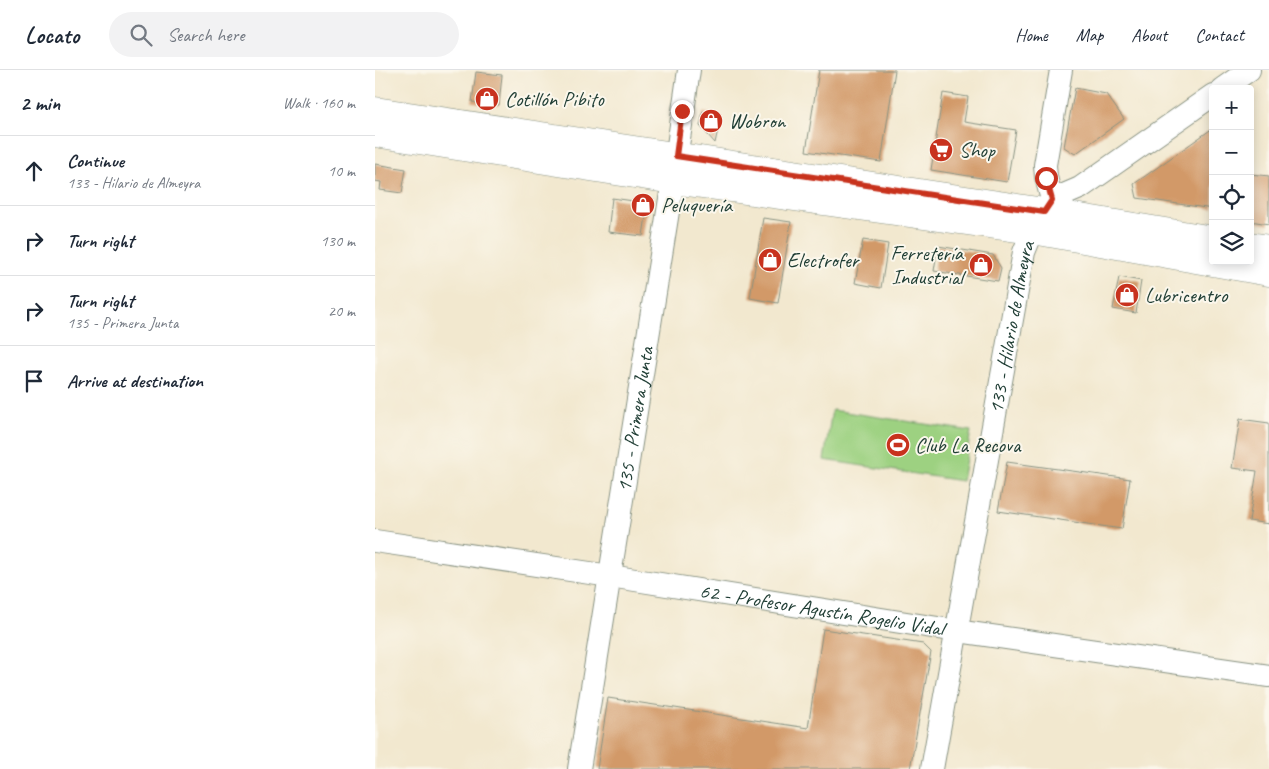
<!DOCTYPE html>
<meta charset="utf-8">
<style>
body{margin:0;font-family:Caveat,sans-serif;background:#f2f2f3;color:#1f2937}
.controls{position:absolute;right:15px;top:15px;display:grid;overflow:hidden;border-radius:5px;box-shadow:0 2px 12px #0003}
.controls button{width:45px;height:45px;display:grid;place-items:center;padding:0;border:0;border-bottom:1px solid #e0e1e3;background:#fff;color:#1f2937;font:25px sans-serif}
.stop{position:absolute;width:15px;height:15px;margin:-11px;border:4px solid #c8321e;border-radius:50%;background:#fff}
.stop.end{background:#c8321e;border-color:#fff;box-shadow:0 1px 5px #0008}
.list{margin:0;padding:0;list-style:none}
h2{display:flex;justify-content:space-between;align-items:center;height:65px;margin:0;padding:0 20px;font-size:21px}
h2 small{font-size:16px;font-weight:400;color:#747a83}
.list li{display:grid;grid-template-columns:32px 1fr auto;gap:15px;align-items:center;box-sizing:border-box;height:70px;padding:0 20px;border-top:1px solid #e0e1e3}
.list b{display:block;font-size:19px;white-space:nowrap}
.list p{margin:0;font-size:16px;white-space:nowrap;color:#747a83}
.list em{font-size:16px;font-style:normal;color:#747a83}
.icon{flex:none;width:28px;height:28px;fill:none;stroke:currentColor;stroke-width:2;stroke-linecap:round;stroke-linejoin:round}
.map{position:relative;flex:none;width:894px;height:699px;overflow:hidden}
header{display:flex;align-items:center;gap:30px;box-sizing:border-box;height:70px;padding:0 25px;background:#fff;border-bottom:1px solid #e0e1e3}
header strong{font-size:24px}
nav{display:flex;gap:28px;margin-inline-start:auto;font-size:18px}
.search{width:350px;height:45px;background:#f2f2f3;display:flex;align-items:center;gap:12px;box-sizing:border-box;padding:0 18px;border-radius:28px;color:#747a83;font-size:19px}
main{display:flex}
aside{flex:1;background:#fff}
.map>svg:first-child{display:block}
</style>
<header>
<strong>Locato</strong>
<div class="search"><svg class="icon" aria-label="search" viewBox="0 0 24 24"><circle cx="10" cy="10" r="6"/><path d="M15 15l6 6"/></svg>Search here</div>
<nav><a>Home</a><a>Map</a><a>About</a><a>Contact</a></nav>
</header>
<main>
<aside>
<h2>2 min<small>Walk · 160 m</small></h2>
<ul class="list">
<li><svg class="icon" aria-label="ahead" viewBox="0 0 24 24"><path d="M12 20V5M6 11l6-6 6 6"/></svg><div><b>Continue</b><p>133 - Hilario de Almeyra</p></div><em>10 m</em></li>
<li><svg class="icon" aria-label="right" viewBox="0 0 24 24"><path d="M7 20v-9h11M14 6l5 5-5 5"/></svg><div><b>Turn right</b></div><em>130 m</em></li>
<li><svg class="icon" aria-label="right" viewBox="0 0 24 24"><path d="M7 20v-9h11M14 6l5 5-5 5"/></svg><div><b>Turn right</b><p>135 - Primera Junta</p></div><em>20 m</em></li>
<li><svg class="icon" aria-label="arrive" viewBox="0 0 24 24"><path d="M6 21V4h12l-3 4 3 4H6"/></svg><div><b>Arrive at destination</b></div></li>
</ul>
</aside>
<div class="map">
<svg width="894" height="699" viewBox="0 0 894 699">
<rect width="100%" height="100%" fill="#fbf7ec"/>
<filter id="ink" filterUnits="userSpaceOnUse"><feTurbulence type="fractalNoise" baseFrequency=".02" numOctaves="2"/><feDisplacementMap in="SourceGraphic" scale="10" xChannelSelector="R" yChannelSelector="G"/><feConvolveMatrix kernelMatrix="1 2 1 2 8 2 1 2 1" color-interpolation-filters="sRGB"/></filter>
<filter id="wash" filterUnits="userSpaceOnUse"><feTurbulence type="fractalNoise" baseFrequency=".0096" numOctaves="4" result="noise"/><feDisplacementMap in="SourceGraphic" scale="20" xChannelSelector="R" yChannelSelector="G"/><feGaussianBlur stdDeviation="1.12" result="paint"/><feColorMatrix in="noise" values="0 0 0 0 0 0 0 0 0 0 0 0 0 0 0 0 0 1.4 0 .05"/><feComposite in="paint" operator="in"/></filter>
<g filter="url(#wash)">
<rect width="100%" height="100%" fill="#f2e8cf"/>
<path fill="#9dd181" stroke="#5e875a" d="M457 340 596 361 587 411 449 390Z"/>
<g id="blocks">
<path fill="#d29968" d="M444 0H520L506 92 431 81Z
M101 2 127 5 124 35 97 32Z
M700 18 731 24 749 49 700 84 689 77Z
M568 23 593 27 589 52 641 60 632 112 556 100Z
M328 42 346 46 340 73 325 56Z
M838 58V139L762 128 759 114Z
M0 94 31 99 27 123 5 120 6 112 0 111Z
M875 104 894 106V154L875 151Z
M237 128 273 133 268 166 233 162Z
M388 148 416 152 403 233 375 228Z
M488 170 513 174 506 218 480 213Z
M563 176 618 185 626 198 623 211 559 201Z
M744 207 766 211 761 243 738 239Z
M865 349 894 353V454L874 451 882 401 857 398Z
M632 392 755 409 747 459 623 441Z
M448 559 548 574 556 582 535 699H222L233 628 433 658Z"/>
</g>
</g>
<g filter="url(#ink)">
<use href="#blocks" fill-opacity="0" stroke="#889282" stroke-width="1"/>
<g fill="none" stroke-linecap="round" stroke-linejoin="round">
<g stroke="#889282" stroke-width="24">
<g id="minor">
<path d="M847 19 874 0"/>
<path d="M677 130 705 118 838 25"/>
<path id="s1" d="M0 471 235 506 582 561 894 606"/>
<path id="s2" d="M204 699 298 110 314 0"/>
<path id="s3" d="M557 699 649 182 658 160 677 130 671 107 670 95 686 0"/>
</g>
</g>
<g stroke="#889282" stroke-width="29">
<path id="secondary" d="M0 41 669 142 838 170
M0 63 298 110 658 160 894 202
M875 176 894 179"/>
</g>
<use href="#minor" stroke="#fff" stroke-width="22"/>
<use href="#secondary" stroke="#fff" stroke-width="28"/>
</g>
</g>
<g fill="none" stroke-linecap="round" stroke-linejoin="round" filter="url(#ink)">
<path stroke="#c8321e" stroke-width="6" d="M307 41 301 86 669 142 677 130 671 108"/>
</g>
<defs>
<g id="shop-disc" transform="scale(1.25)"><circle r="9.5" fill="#c8321e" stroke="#fbf7ec"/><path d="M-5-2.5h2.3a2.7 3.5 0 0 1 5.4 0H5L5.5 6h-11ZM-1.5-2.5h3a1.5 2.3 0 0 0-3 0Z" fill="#fff"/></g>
<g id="supermarket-disc" transform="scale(1.25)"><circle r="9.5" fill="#c8321e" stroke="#fbf7ec"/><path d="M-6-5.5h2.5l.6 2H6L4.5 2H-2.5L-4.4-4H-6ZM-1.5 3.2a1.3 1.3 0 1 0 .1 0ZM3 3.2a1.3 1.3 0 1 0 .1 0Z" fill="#fff"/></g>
<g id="stadium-disc" transform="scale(1.25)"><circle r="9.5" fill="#c8321e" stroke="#fbf7ec"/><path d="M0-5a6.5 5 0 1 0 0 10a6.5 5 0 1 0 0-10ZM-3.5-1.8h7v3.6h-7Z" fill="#fff"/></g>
</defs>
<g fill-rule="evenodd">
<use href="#shop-disc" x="112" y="29"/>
<use href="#shop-disc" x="336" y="51"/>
<use href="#supermarket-disc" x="566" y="80"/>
<use href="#shop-disc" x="268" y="135"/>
<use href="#shop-disc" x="395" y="190"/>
<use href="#shop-disc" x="606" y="195"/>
<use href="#shop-disc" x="752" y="225"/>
<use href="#stadium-disc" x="523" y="375"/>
</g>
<g text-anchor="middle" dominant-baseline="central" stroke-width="4" stroke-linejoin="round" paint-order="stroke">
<g font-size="21" fill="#1f3d34" stroke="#fbf7ec" text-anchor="start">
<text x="130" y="29">Cotillón Pibito</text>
<text x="354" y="51">Wobron</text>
<text x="584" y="80">Shop</text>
<text x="286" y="135">Peluquería</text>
<text x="588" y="183" text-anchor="end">Ferretería<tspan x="588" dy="24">Industrial</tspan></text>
<text x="412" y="190">Electrofer</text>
<text x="770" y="225">Lubricentro</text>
<text x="540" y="375">Club La Recova</text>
</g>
<g font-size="21" fill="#1f3d34" stroke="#fbf7ec">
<text stroke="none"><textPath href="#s3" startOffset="449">133 - Hilario de Almeyra</textPath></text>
<text stroke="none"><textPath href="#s2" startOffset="354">135 - Primera Junta</textPath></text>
<text stroke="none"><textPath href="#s1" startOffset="452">62 - Profesor Agustín Rogelio Vidal</textPath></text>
</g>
</g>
</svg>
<div class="controls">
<button>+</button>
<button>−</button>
<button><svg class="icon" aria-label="locate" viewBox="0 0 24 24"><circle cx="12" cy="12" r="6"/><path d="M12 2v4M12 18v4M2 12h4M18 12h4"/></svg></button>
<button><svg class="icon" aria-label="layers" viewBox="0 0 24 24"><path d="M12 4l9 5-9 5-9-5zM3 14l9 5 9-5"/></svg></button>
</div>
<div class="stop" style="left:671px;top:108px"></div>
<div class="stop end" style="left:307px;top:41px"></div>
</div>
</main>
